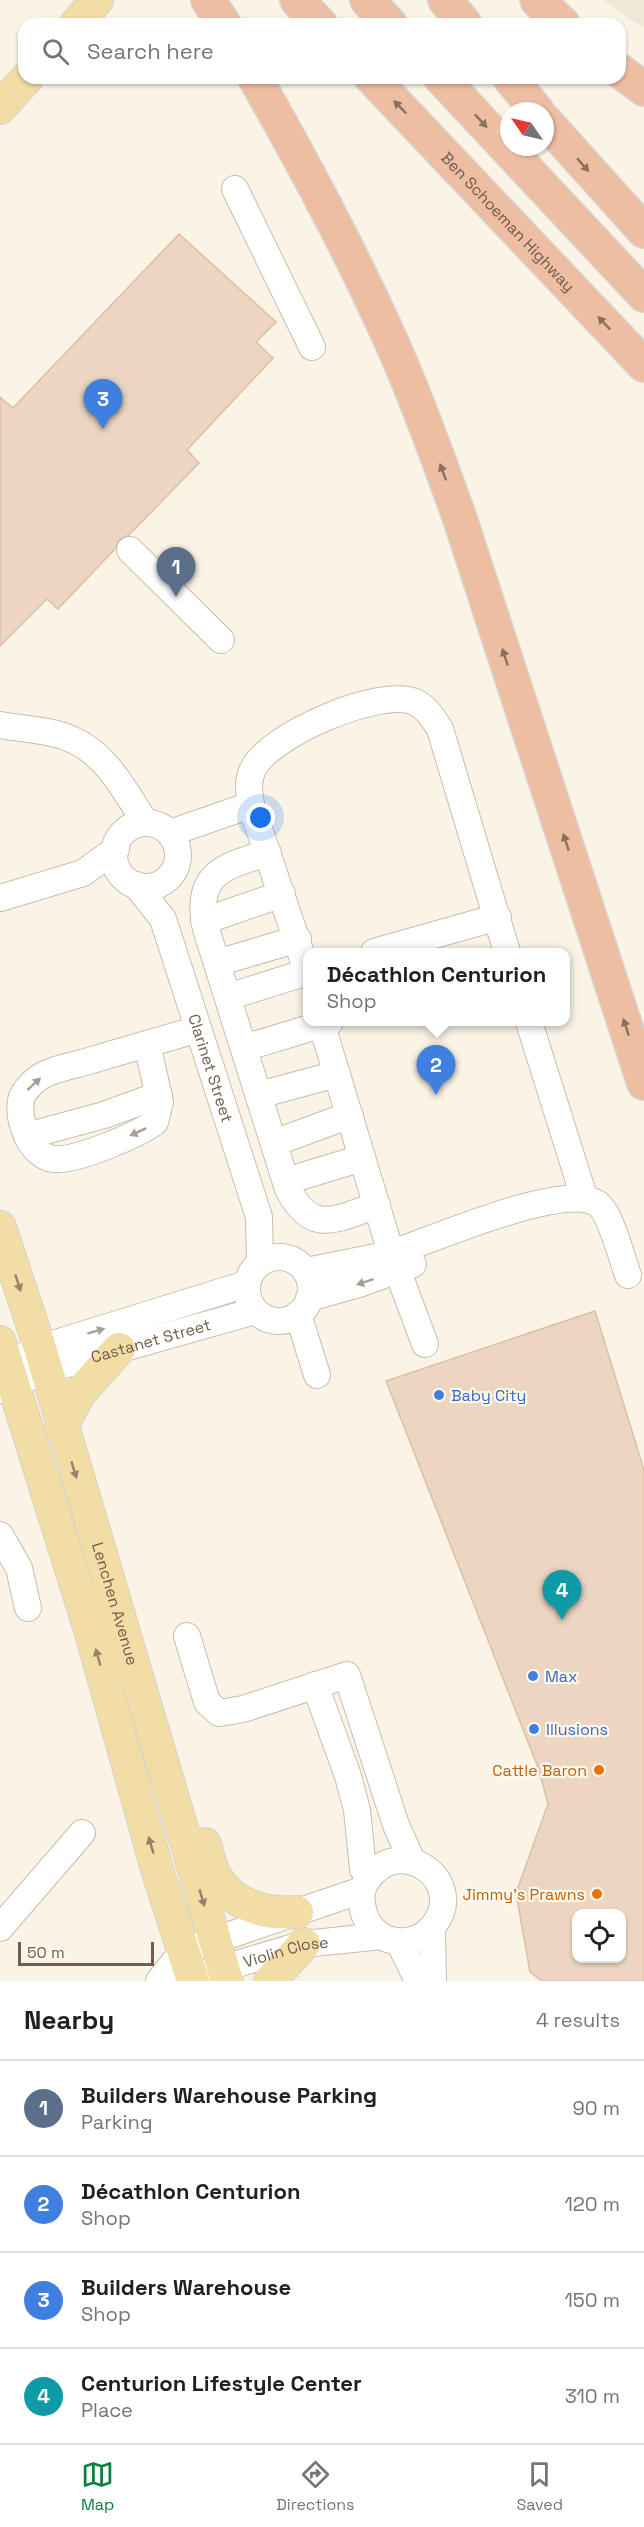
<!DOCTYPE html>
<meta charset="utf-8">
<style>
body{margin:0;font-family:"Space Grotesk",sans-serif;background:#f6f6f6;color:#202124}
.controls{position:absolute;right:18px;bottom:18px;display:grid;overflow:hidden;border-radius:12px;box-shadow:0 2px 4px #0004}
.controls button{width:54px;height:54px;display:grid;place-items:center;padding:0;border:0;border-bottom:2px solid #e0e0e0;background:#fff;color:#202124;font:30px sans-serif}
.compass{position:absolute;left:500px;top:102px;width:54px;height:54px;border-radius:50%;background:#fff;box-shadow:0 2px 4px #0004;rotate:304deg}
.scale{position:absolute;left:18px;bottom:15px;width:136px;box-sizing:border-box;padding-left:6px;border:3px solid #705d4e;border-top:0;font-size:16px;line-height:21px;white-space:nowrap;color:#705d4e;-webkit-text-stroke:4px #fdf8ec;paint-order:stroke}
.you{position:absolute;left:261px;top:818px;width:21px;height:21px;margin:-15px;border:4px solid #fff;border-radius:50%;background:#1a73e8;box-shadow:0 0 0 9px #1a73e833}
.badge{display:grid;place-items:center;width:39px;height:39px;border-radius:50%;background:#0b8043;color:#fff;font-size:20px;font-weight:700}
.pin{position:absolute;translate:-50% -50px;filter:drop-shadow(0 2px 3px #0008)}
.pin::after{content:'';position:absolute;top:32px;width:21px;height:18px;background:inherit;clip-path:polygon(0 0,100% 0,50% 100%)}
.popup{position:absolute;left:303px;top:948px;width:267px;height:78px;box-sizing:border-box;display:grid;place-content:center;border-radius:12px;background:#fff;filter:drop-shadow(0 2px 4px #0005);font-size:20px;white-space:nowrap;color:#757577}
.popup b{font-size:22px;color:#202124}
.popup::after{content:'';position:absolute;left:50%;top:100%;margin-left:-12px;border:12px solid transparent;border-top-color:#fff}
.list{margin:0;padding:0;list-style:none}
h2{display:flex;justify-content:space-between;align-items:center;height:78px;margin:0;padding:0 24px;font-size:26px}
h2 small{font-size:20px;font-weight:400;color:#757577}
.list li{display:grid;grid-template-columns:39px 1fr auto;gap:18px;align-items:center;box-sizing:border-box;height:96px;padding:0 24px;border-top:2px solid #e0e0e0}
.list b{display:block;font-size:22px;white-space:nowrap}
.list p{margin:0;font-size:20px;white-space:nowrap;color:#757577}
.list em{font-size:20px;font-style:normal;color:#757577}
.icon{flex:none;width:33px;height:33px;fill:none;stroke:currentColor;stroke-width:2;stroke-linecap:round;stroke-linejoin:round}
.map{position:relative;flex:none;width:644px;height:1981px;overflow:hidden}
.search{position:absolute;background:#fff;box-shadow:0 2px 4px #0004;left:18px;right:18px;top:18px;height:66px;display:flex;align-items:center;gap:15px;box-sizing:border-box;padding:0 21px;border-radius:18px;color:#757577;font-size:22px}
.sheet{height:462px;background:#fff}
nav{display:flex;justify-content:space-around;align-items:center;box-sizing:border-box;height:84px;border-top:2px solid #e0e0e0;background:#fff;font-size:16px;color:#757577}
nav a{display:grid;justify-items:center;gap:3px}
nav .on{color:#0b8043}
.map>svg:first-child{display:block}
</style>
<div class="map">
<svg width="644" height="1981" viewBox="0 0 644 1981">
<rect width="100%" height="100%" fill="#faf4e6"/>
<path fill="#f1e7d5" d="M604 0H644V27L634 22Z"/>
<path fill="#ecd6c1" stroke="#ddbfa3" stroke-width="1.5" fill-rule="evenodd" d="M179 234 276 322 256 342 273 358 187 450 199 463 129 535 119 540 115 549 58 609 47 599 0 646V397L13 408Z
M595 1311 644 1470V1981H542L530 1972 516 1893 548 1804 539 1770 386 1381ZM576 1914H621V1959H576Z"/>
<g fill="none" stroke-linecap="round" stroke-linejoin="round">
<g stroke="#cabdad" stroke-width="28">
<g id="minor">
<path d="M235 189 312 347"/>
<path d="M130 550 221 640"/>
<path d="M0 725C23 729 52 730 73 740 108 755 126 794 146 823"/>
<circle cx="146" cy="855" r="32"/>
<path d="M170 833 251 805"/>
<path d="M268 853C223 866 194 874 206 929L288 1189C312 1236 336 1219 377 1205"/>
<path id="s1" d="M136 885 163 919 259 1217 260 1262"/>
<path d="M0 898 83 873 116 849"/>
<path d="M204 921 282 894"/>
<path d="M374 952 498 917"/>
<path d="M217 963 298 939"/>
<path d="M307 971 251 805C249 792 247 781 253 769 269 735 380 687 415 702 427 708 433 718 440 729L507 952"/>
<path d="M228 997 307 972"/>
<path d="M321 1022 391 1253 425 1344"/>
<path d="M529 1022 584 1197"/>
<path d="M147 1044 160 1102 155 1122C138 1135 74 1162 53 1159 31 1156 17 1121 21 1101 22 1093 31 1084 37 1079 50 1069 73 1066 89 1061 125 1050 162 1040 198 1029"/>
<path d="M244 1048 330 1022"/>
<path d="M259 1095 337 1074"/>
<path d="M27 1136 104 1115 159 1095"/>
<path d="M274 1143 350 1115"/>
<path d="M286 1181 362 1158"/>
<circle cx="279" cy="1289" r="32"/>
<path d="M306 1271C334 1265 364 1260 392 1253 431 1241 566 1180 598 1204 611 1214 622 1259 628 1275"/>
<path d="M309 1298 359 1284 413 1264"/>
<path d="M298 1314 317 1375"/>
<path d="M0 1367 40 1348 246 1284"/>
<path id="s2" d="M0 1390 46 1370 255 1311"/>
<path d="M0 1535 19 1568 28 1608"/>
<path d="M187 1636 207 1702 219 1713 243 1709 347 1675 396 1825 412 1861"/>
<path d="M315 1685 348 1776 357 1810 363 1869"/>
<path d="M0 1928 82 1833"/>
<path d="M432 1928 433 1981"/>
<path d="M399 1942 418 1981"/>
<path id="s3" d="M207 1973 304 1944 382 1936"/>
<path d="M159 1981 183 1951 362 1890C389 1827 470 1877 434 1925 427 1934 417 1940 406 1941 375 1944 359 1918 362 1890"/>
</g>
</g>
<g stroke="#d7d2cd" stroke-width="34">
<g id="major">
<path d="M76 24 97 0"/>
<path d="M0 108 27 78"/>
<path id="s4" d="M0 1227 40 1348 227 1981"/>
<path d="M0 1342 91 1633 157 1869 193 1981"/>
<path d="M61 1428 79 1394 119 1349"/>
<path d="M205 1844C208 1854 210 1866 215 1875 231 1905 265 1915 297 1912"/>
<path d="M270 1981 304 1944"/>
</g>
</g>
<g stroke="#d7d2cd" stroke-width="36">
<g id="highway">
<path d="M208 0 224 24"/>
<path d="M297 0 320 24"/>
<path d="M367 0 390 24"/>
<path d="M445 0 465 24"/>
<path d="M537 0 563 24"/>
<path d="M620 71 644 89"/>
<path d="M255 78C305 166 354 257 395 350 419 404 439 461 459 516L644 1083"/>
<path id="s5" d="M372 78 644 365"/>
<path d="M441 78 644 295"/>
<path d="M510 78 537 111"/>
<path d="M545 121 644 231"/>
</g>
</g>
<use href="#minor" stroke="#fff" stroke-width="26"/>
<use href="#major" stroke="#f2dda5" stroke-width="32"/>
<use href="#highway" stroke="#eebea3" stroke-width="33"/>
</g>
<defs><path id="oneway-solid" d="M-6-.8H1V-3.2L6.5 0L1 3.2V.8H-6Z" transform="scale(1.5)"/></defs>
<g fill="#89705f">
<use href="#oneway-solid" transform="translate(400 107) rotate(-134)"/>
<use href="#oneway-solid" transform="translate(481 121) rotate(47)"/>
<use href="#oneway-solid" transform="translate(583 165) rotate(49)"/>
<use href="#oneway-solid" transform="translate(604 323) rotate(-133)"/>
<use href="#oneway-solid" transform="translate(443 472) rotate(-110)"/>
<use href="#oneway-solid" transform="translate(505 657) rotate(-108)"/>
<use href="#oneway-solid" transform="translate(566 842) rotate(-108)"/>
<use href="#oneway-solid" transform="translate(626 1027) rotate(-108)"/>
</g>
<g fill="#a99e95">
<use href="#oneway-solid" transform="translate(34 1084) rotate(-43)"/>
<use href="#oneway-solid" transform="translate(138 1132) rotate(155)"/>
<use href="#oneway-solid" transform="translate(365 1282) rotate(162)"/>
<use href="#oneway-solid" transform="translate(96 1331) rotate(-17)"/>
</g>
<g fill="#978368">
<use href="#oneway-solid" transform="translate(18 1283) rotate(72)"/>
<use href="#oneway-solid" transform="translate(74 1470) rotate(73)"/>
<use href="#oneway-solid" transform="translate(98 1657) rotate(-106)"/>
<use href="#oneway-solid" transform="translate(151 1845) rotate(-106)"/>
<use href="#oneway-solid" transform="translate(202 1898) rotate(74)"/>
</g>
<g fill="#3f7fe0" stroke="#fdf8ec" stroke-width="2">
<circle cx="439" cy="1395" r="6"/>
<circle cx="533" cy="1676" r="6"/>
<circle cx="534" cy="1729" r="6"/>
</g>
<g fill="#e8710a" stroke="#fdf8ec" stroke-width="2">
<circle cx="599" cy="1770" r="6"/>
<circle cx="597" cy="1894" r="6"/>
</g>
<g text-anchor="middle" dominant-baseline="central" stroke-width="4.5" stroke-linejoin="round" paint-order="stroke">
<g font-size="16" fill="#705d4e" stroke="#fdf8ec">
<text stroke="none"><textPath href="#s5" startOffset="198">Ben Schoeman Highway</textPath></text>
<text stroke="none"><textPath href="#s1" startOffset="200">Clarinet Street</textPath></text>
<text stroke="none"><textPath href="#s2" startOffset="159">Castanet Street</textPath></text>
<text stroke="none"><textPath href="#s4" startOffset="394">Lenchen Avenue</textPath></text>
<text stroke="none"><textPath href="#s3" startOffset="82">Violin Close</textPath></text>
</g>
<g font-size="16" fill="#366cbe" stroke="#fdf8ec" text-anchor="start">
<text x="451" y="1395">Baby City</text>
<text x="545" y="1676">Max</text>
<text x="546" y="1729">Illusions</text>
</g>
<g font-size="16" fill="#c56008" stroke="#fdf8ec" text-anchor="end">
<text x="587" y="1770">Cattle Baron</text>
<text x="585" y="1894">Jimmy's Prawns</text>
</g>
</g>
</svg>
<div class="controls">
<button><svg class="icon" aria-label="locate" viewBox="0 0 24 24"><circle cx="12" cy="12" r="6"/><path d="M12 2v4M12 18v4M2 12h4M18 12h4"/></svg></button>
</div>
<svg class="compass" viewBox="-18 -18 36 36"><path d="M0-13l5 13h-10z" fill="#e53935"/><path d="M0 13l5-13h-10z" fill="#757577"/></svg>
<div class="scale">50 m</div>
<div class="you"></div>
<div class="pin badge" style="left:176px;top:597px;background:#5c6f8a">1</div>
<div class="pin badge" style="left:436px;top:1095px;background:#3f7fe0">2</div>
<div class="popup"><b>Décathlon Centurion</b>Shop</div>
<div class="pin badge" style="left:103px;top:429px;background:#3f7fe0">3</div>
<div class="pin badge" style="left:562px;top:1620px;background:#0f9aa8">4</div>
<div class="search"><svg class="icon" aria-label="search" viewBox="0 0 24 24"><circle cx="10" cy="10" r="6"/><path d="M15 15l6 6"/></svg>Search here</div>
</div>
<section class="sheet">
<h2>Nearby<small>4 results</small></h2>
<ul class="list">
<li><span class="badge" style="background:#5c6f8a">1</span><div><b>Builders Warehouse Parking</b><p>Parking</p></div><em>90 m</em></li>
<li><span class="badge" style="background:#3f7fe0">2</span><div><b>Décathlon Centurion</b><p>Shop</p></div><em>120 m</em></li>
<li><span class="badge" style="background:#3f7fe0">3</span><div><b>Builders Warehouse</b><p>Shop</p></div><em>150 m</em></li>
<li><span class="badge" style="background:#0f9aa8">4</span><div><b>Centurion Lifestyle Center</b><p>Place</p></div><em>310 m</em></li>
</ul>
</section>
<nav>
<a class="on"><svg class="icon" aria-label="map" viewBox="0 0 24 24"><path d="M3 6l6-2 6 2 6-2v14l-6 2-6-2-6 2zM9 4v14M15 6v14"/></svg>Map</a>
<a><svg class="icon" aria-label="directions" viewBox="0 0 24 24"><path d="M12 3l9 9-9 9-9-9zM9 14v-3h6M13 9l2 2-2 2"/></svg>Directions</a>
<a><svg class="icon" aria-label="saved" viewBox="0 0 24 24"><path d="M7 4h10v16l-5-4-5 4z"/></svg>Saved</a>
</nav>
